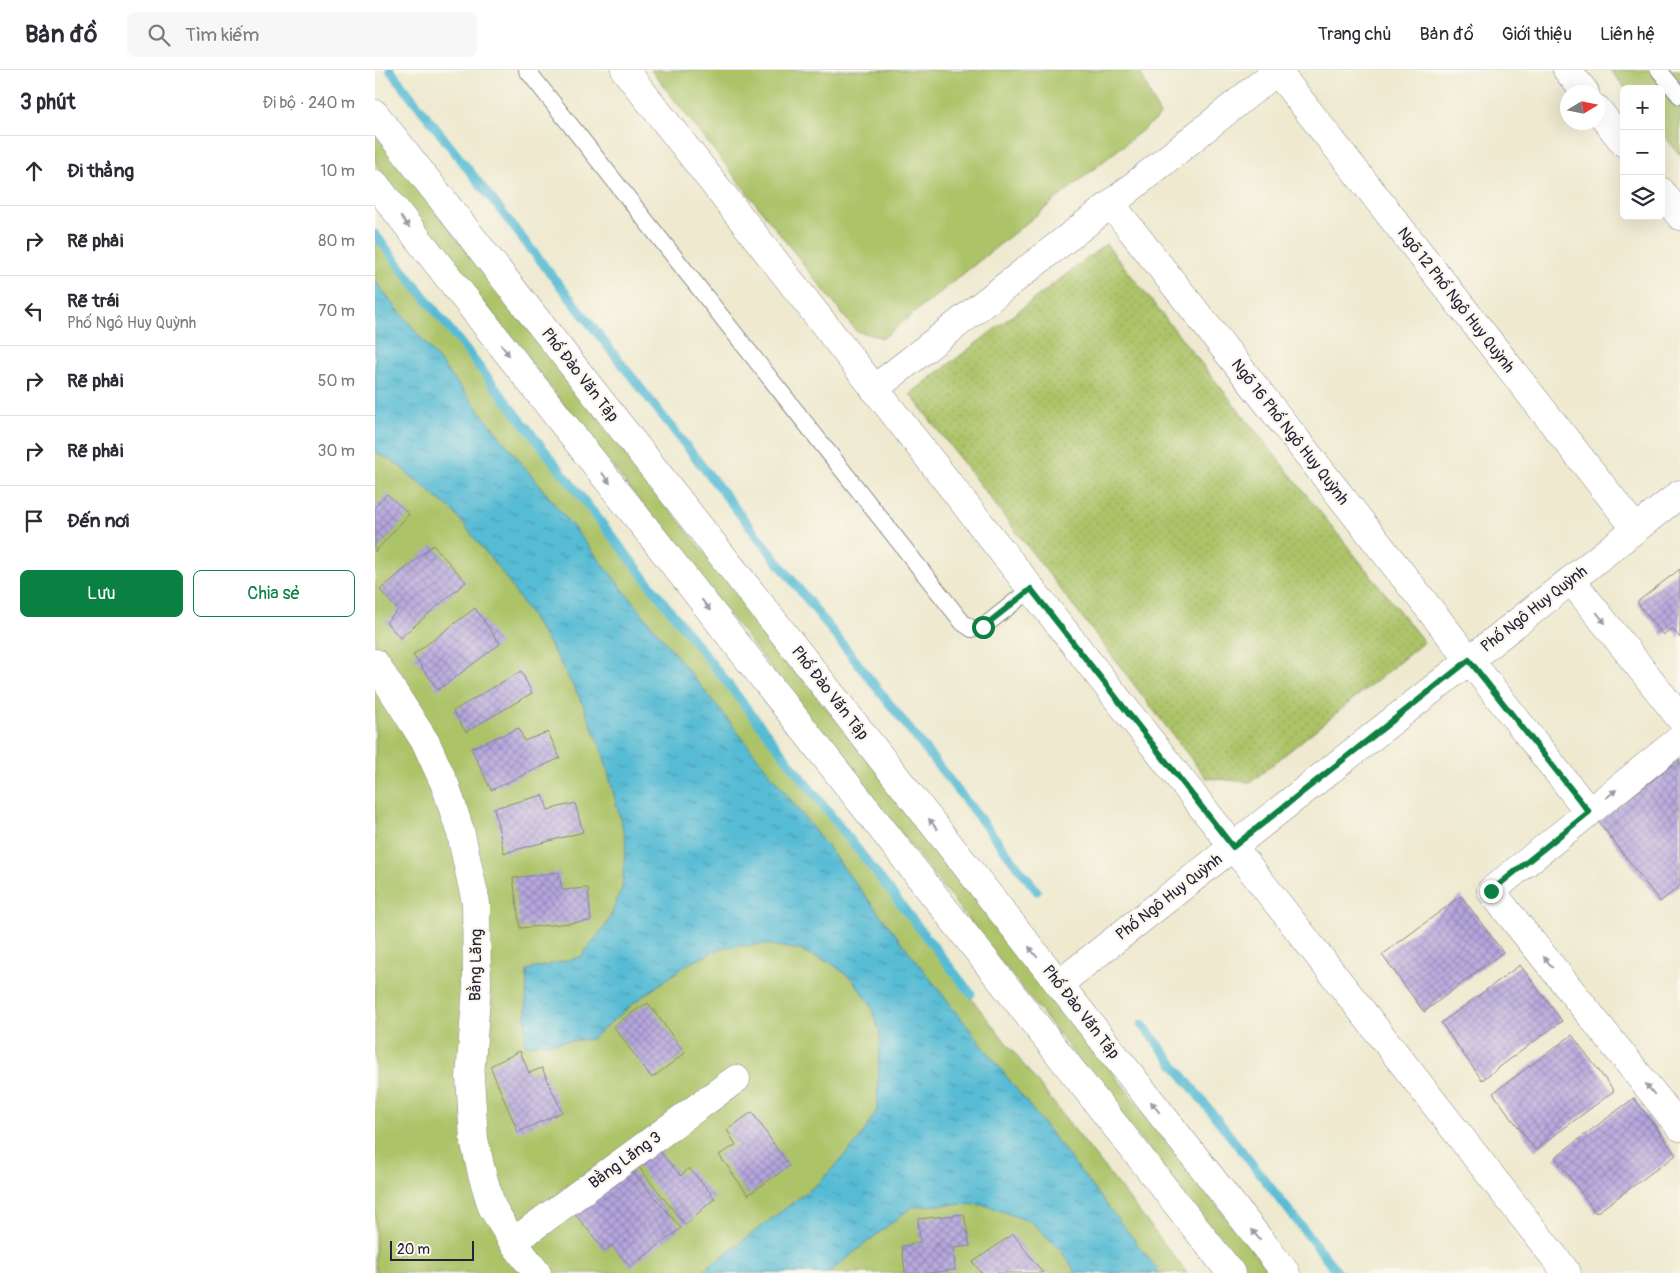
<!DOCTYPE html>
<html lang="vi">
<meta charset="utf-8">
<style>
body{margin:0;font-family:Pangolin,sans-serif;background:#f7f7f7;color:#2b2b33}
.controls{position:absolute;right:15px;top:15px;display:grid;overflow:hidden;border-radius:8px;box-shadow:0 5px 20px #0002}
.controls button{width:45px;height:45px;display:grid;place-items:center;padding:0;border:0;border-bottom:1px solid #e1e1e2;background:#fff;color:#2b2b33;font:25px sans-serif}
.compass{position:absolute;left:1185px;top:15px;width:45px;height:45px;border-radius:50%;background:#fff;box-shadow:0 5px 20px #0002;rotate:80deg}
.scale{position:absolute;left:15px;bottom:12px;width:84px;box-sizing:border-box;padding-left:5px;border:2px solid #22223b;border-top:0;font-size:14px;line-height:18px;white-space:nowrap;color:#22223b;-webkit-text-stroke:4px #fbf7ec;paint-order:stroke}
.stop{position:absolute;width:15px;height:15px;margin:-11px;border:4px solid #0b8043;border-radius:50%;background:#fff}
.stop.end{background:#0b8043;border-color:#fff;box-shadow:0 1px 5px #0008}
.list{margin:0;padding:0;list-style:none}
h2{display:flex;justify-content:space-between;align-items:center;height:65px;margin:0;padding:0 20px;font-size:21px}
h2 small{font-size:16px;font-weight:400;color:#7c7c81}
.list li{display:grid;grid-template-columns:32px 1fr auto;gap:15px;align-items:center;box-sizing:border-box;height:70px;padding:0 20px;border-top:1px solid #e1e1e2}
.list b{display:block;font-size:19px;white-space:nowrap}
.list p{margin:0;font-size:16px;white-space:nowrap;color:#7c7c81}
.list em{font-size:16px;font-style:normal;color:#7c7c81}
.actions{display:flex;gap:10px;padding:15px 20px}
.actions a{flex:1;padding:11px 0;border:1px solid #0b8043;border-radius:8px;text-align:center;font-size:18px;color:#0b8043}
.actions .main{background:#0b8043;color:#fff}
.icon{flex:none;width:28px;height:28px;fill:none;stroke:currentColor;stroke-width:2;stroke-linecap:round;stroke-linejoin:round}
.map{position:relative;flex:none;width:1305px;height:1203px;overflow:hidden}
header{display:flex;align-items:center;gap:30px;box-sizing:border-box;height:70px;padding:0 25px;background:#fff;border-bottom:1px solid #e1e1e2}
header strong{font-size:24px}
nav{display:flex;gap:28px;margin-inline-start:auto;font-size:18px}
.search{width:350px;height:45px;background:#f7f7f7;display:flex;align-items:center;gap:12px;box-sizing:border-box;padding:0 18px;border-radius:8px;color:#7c7c81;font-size:19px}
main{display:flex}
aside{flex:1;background:#fff}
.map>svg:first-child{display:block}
</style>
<header>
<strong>Bản đồ</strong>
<div class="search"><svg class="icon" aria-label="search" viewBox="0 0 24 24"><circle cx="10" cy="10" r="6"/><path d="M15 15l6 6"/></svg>Tìm kiếm</div>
<nav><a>Trang chủ</a><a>Bản đồ</a><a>Giới thiệu</a><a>Liên hệ</a></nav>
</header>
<main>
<aside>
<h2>3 phút<small>Đi bộ · 240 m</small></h2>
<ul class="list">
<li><svg class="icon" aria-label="ahead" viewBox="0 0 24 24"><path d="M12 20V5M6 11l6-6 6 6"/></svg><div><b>Đi thẳng</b></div><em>10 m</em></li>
<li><svg class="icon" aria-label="right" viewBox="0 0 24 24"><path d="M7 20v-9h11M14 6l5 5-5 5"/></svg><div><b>Rẽ phải</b></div><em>80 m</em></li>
<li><svg class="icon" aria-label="left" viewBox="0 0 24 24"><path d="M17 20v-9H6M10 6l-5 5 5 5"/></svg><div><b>Rẽ trái</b><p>Phố Ngô Huy Quỳnh</p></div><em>70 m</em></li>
<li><svg class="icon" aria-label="right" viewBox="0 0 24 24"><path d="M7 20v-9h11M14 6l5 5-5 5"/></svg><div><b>Rẽ phải</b></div><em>50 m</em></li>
<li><svg class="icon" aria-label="right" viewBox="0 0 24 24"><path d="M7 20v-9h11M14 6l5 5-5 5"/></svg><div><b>Rẽ phải</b></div><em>30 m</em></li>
<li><svg class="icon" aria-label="arrive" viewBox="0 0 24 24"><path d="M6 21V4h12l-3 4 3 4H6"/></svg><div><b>Đến nơi</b></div></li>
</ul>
<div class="actions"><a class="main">Lưu</a><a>Chia sẻ</a></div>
</aside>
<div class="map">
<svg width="1305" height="1203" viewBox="0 0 1305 1203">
<defs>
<pattern id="garden-dots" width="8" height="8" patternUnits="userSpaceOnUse" patternTransform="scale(1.25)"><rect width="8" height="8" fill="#acc367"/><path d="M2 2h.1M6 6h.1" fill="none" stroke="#94a75a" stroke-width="1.8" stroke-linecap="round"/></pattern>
<pattern id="water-ripples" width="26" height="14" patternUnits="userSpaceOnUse" patternTransform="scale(1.25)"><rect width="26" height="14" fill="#56bbd4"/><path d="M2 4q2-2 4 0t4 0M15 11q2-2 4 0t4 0" fill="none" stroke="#4798ad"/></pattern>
<pattern id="building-cross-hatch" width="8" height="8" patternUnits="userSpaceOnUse" patternTransform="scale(1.25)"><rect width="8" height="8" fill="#b4a5dd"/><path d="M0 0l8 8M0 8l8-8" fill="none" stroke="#9286b4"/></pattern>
</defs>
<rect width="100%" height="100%" fill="#fbf7ec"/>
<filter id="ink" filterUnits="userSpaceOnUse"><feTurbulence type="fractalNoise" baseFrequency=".02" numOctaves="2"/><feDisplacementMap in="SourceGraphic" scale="10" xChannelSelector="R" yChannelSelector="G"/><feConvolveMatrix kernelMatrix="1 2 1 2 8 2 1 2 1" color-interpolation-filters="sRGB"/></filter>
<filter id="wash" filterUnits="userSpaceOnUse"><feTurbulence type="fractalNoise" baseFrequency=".0096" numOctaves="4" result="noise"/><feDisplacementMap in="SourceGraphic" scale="20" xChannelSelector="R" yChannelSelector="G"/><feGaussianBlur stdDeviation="1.12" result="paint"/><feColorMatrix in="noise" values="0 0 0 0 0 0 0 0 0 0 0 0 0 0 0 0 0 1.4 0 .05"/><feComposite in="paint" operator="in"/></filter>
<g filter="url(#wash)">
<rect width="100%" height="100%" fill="#eee9cf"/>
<path fill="#acc367" stroke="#677251" d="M276 0H764L785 46 508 268 481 261Z
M1235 0H1305V85L1286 62V19H1251Z
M0 64 895 1203H871L0 94Z
M0 169 812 1203H0Z"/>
<path fill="url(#garden-dots)" stroke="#677251" d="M731 174 1049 572 876 712 831 708 535 324Z"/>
<path fill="url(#water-ripples)" stroke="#3c6e88" d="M0 211 350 646 785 1203H701L686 1180 656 1152 610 1135 578 1134 537 1137 453 1203H325L445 1112 484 1070 502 1040 505 963 495 933 477 909 456 893 424 880 392 874 349 877 311 895 259 933 216 969 150 975 152 900 206 887 233 852 247 818 251 771 228 683 206 630 176 577 129 505 78 441 18 391 0 382Z"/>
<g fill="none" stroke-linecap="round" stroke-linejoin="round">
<path stroke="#56bbd4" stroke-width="9" d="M15 0 662 821
M0 164 596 924
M767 954 963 1203"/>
</g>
<g id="blocks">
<path fill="url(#building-cross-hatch)" d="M12 424 34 444 0 482V437Z
M58 475 91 512 25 568 11 552 23 540 5 520Z
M1305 499V568L1297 558 1288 565 1262 532Z
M100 538 125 574 63 620 38 585Z
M146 601 157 623 91 662 78 641Z
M144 658 149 671 173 662 185 688 116 720 96 678Z
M1305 689V816L1285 832 1224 752Z
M168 725 173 740 200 733 208 762 129 783 119 738Z
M184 802 187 820 213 818 216 851 145 858 138 808Z
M1086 826 1128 882 1049 942 1007 885Z
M1145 895 1187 951 1107 1010 1066 953Z
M273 933 310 983 277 1008 239 957 252 946Z
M1197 965 1239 1021 1160 1080 1118 1023Z
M145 981 154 1003 167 998 187 1042 143 1062 115 996Z
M1259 1028 1301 1085 1221 1143 1180 1087Z
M377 1042 414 1096 373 1125 344 1085 361 1075 352 1060Z
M282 1078 306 1106 314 1098 340 1128 310 1155 262 1095Z
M255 1099 306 1158 256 1197 236 1175 230 1181 200 1144Z
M589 1144 595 1176 579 1178 580 1200 553 1203H530L527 1176 545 1173 543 1149Z
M638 1164 668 1203H606L598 1192Z"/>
</g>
</g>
<g filter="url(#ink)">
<use href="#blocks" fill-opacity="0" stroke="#888685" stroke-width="1"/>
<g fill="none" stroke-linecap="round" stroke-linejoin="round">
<g stroke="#888685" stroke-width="18">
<path id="service" d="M152 0 588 553 597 559 608 557 656 519
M1284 0 1305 26"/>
</g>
<g stroke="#888685" stroke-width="29">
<path id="minor" d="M902 1 1261 459
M736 134 1214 742
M499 319 736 134 903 0
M1196 510 1305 648
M0 593 51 673 71 717 86 764 101 833 102 916 95 1007 99 1069 107 1104 117 1137 138 1172 162 1203
M1305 669 1116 821 1305 1057
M138 1172 361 1009"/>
</g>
<g stroke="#888685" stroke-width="29">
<path id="tertiary" d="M250 0 1192 1203
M1192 0 1210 22
M1222 39 1249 73
M1286 121 1305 146
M684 914 1305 424"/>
</g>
<g stroke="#888685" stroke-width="29">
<path id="secondary" d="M0 44 911 1203
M0 114 856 1203"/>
</g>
<use href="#service" stroke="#fff" stroke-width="16"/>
<use href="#minor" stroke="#fff" stroke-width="28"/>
<use href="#tertiary" stroke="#fff" stroke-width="28"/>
<use href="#secondary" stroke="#fff" stroke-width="28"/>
</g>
<defs><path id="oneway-solid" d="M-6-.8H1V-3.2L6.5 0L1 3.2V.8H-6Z" transform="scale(1.25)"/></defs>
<g fill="#9c9ca7">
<use href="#oneway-solid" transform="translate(30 152) rotate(52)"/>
<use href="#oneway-solid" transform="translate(130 280) rotate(52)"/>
<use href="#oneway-solid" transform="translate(231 408) rotate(52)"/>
<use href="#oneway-solid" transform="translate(331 535) rotate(52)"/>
<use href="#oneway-solid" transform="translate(1226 548) rotate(51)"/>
<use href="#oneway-solid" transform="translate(1236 724) rotate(-39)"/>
<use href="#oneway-solid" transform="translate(558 754) rotate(-128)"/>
<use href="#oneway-solid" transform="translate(658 882) rotate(-128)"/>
<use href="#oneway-solid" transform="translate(1173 892) rotate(-129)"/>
<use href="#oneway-solid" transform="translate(1275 1019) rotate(-129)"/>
<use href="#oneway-solid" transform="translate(780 1037) rotate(-128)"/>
<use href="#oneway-solid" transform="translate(881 1165) rotate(-128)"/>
</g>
</g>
<g fill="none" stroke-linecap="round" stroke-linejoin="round" filter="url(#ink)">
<path stroke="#0b8043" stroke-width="6" d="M608 557 656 519 858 777 1094 590 1214 742 1116 821"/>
</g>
<g text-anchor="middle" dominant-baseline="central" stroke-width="4.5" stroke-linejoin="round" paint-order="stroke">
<g font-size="16" fill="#22223b" stroke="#fbf7ec">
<text transform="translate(1081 230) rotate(52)">Ngõ 12 Phố Ngô Huy Quỳnh</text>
<text transform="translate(205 305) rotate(52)">Phố Đào Văn Tập</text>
<text transform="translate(915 362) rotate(52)">Ngõ 16 Phố Ngô Huy Quỳnh</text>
<text transform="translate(1159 539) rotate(-38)">Phố Ngô Huy Quỳnh</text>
<text transform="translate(455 623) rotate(52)">Phố Đào Văn Tập</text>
<text transform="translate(794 827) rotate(-38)">Phố Ngô Huy Quỳnh</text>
<text transform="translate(101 895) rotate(-89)">Bằng Lăng</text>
<text transform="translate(706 942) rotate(52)">Phố Đào Văn Tập</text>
<text transform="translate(250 1090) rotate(-36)">Bằng Lăng 3</text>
</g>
</g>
</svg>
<div class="controls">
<button>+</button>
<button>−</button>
<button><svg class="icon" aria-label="layers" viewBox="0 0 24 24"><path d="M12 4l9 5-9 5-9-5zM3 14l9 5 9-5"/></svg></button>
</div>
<svg class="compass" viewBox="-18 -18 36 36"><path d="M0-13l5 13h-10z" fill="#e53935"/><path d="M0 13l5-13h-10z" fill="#7c7c81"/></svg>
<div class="scale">20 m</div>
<div class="stop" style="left:608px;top:557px"></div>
<div class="stop end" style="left:1116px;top:821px"></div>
</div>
</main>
